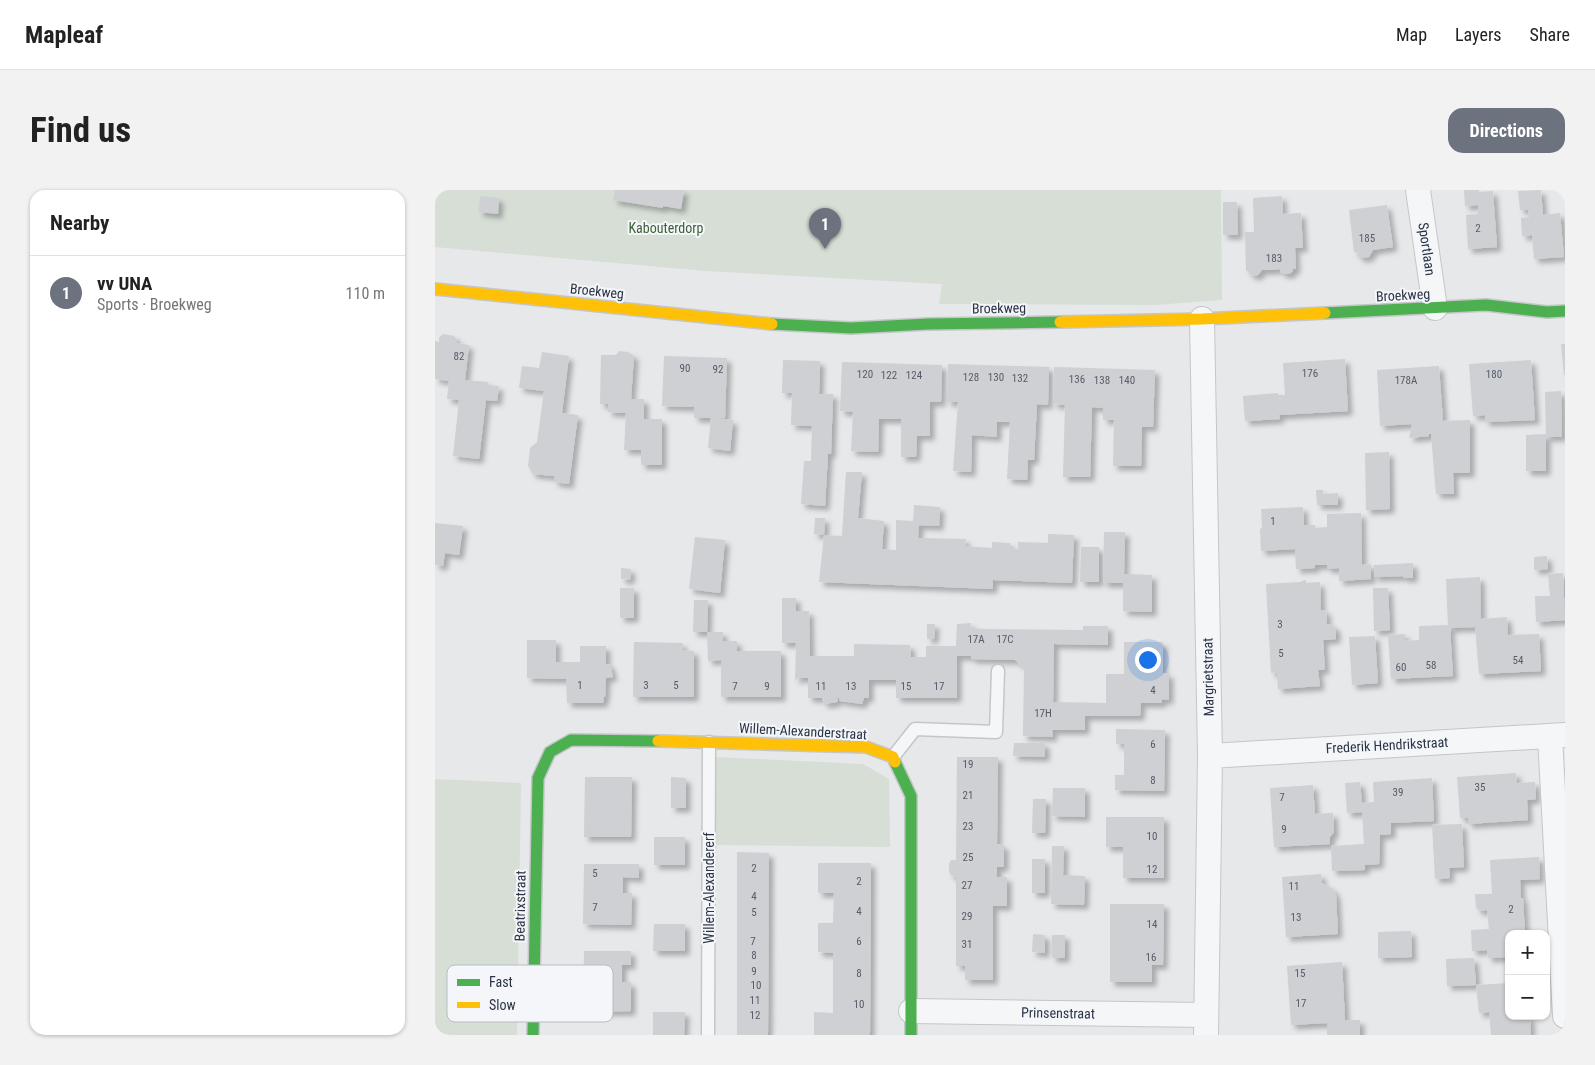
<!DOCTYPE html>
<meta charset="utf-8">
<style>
body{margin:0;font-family:"Roboto Condensed",sans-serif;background:#f2f2f2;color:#222}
.controls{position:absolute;right:15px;bottom:15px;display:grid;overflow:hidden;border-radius:10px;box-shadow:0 1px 4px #0004}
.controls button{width:45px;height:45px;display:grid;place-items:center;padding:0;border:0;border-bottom:1px solid #e0e0e0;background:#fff;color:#222;font:25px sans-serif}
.you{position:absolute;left:712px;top:469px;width:18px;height:18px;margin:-12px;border:4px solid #fff;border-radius:50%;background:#1a73e8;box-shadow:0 0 0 8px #1a73e833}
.badge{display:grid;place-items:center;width:32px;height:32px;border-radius:50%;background:#6c737f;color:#fff;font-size:16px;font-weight:700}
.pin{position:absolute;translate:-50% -41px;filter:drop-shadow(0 1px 2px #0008)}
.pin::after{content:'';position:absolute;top:26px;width:18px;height:15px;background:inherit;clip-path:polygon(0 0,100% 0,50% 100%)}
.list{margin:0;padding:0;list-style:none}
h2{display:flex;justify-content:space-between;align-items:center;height:65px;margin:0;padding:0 20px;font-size:21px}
h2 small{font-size:16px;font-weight:400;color:#767676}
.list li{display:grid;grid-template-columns:32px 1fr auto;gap:15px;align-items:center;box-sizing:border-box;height:75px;padding:0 20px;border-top:1px solid #e0e0e0}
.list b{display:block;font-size:19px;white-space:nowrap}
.list p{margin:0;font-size:16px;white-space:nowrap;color:#767676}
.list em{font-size:16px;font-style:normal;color:#767676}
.map{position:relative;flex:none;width:1130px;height:845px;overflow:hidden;border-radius:15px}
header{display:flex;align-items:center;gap:30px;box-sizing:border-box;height:70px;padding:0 25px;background:#fff;border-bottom:1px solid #e0e0e0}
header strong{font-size:24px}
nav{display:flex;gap:28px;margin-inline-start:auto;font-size:18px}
.intro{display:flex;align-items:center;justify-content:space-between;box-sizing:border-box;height:120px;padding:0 30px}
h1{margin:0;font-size:35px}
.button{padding:12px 22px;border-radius:15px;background:#6c737f;color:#fff;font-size:18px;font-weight:700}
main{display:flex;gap:30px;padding:0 30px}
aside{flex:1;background:#fff;border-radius:15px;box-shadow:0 1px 4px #0004}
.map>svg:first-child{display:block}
</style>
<header>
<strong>Mapleaf</strong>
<nav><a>Map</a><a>Layers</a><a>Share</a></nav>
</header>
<div class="intro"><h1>Find us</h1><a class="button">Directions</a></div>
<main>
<aside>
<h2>Nearby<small></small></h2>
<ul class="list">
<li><span class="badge">1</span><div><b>vv UNA</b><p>Sports · Broekweg</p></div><em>110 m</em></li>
</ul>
</aside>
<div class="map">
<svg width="1130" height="845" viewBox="0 0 1130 845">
<defs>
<filter id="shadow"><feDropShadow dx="4.5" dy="4.5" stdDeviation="2.5" flood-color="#0004"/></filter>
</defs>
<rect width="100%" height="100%" fill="#e6e8ea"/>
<path fill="#d6ded6" d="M0 0H786L787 110 720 115 504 114 507 94 271 81 0 57Z
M279 567 428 574 454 589 455 657 278 655Z
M0 589 86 593 82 845H0Z"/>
<path fill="#ced0d3" filter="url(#shadow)" d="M180 0H249L246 19 228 16V18L178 10Z
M1029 0H1044V2L1058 1 1062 57 1033 59 1031 25 1043 24V15L1030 16Z
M1106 0 1108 25 1125 23 1129 67 1099 69 1097 45 1087 46 1086 28 1094 27 1093 20H1085L1083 1Z
M45 6 64 8 63 24 44 22Z
M847 6 848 24 866 23 868 58H860L861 79H858V81L854 84H849L845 82V79L835 80H827L823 85 818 86 814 83V81H811L810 42H819L818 8Z
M788 12H802L803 45H788Z
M952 15 958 57 938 60 934 67 925 68 921 62H919L914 20Z
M8 144 19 146 22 150V153L34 155 30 190 53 192V195L64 196 62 211 51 210 44 269 18 266 24 210 12 209 14 191 0 189V151L4 152V148Z
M1126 154H1130V185H1129Z
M184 161 193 162 199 166 196 209H209V229H227V275H206V260H189L191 223 173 222V214H165L166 165H181Z
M107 162 134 166 127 223 143 225 134 294 119 292V286L98 284 93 276 95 258 102 252 109 201 84 198 87 176 104 178Z
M229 166 292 168 290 228 280 229 298 230 295 261 273 258 276 228H259V213L258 217 227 216Z
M910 169 913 221 844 225 845 229 810 231 808 206 843 203V205H850L848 173Z
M348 170 385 171 384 204H398L396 264H393L390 316 366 314 369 271H376L377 236 356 235 357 203H347Z
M1096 170 1100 230 1050 232V225L1038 226 1034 174Z
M407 172 507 175 506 212H495V246H482L481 267H466V229H444L443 262 416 261 418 222 405 221Z
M513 174 614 177 613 215 602 214 599 270H593L592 290 572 289 575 232H562V247L537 245 536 282 518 281 523 212H512Z
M1004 176 1008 231 1035 230V283H1018L1019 304H1001L996 244H994V246L974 248 977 234 945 236 942 180Z
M619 177 720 180 718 237H707L706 276H678L679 230H668V218L657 217 655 287H628L630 215 618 214Z
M1126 201 1127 247H1111L1110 202Z
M1111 244V281H1091V245Z
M954 262 955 319 931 320 930 263Z
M411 282H427L423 328 449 331 447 359 461 360V330L478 331 479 315 505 317 504 336 484 335 483 348 531 349 530 356 557 358V352L575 353V358L583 359V352L613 353V344L639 345 637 393 558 390V399L384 392 389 345 407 346Z
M881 300H888V304L903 303V315H882Z
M868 317 869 335H880V338L892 337V324L926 323 927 375 936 374V389L904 391V378L892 379V375H880V378L861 379 860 359 826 361 825 339 827 338 826 319Z
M380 328H390L389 345 379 344Z
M0 333 28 336 24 365 10 363 8 376 0 375Z
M669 342H690L689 384 717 385V422L688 421V393H668Z
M260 347 290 350 285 403 254 399Z
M646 357H664V392H645Z
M1112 366 1113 379 1099 380V367Z
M978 373V388H968L969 386 939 387V375Z
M186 378 196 379 195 390 186 389Z
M1128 383 1130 430 1101 432 1100 406H1115L1113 384Z
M1045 387 1046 429 1072 427 1073 445 1104 444 1106 481 1044 484 1040 437 1015 438 1018 486 956 489 953 445 970 444V451L984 450V436L1013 435 1011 389Z
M871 390V393L885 392 886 420H891L892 434H896L901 438V449L888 450 890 480H883L885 496 843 499 842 482 836 483 831 394 866 392 867 391Z
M185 398H199V428H185Z
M938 398H953L955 440 939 441Z
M347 408H361V421H374L375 466H419V454L475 455 476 467H491V456H521L522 434 536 433 535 438 551 439 648 440V436H673V455L619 454 618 512 671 513V484H689V452H728V483L734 484V510L727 509V513H706L705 526H650V540H617L618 547 588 546 589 478 580 470 536 469V466H522V508H461V490H434V508H429L427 514 405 511 404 508H403L402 512 389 514 387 508H373V488H362L360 492 361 453H347Z
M259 410H273L272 442H258Z
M492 434H500L499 449H492Z
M272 442H288V451H302V461H346V507H286V470L273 471Z
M940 446 943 493 917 495 914 447Z
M92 450H121V472H145V456H171V474H175L178 487 171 488 170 507H169L168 513H132L131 489 92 488Z
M199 452 248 453 247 460 259 461V507H198Z
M681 539 730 540 729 601 680 600V585H689V554H681Z
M579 553H610V567L578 566Z
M522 567H563L562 654 569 655V677H562V687H572V716H558V790H530V776H521V687L517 686 514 682V674L516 670H521Z
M1081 583 1082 593 1100 592 1101 609 1092 610 1093 630 1033 634V628H1025L1022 587Z
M150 587H197L196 647H149Z
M236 587 251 588V618H236Z
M997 588 999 631 956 633V644L945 645 944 674 930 675V680L897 681 896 656 929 654 927 622 912 623 910 593 925 592 927 613 939 612 938 592Z
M878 595 880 624 898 623 899 642 895 647V654L839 657 835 598Z
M618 598H650V627L617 626Z
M598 609H611L610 643H597Z
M671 627H729V688H688V657H671Z
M1027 634 1029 677 1014 678 1015 688 1000 689 997 635Z
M219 647H250V675H219Z
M617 656H629L628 685 650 686 649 715 616 714Z
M302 662 334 663 333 845H302Z
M1104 667 1105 689 1085 690 1086 708H1088L1090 744H1074V767L1053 768 1052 760 1037 761 1036 740 1054 739 1052 720 1045 721 1041 718 1040 704H1057L1055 670Z
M597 669H610V703H597Z
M383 673H436L435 845H379V822L398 823V763L383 762V733H398L399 703H383Z
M149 674H204V688L188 687V703H197L196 735 148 734Z
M886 684 887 693 897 698 901 705 903 744 851 747 847 687Z
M675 714H729L728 775H717V792H675Z
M219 734H250V761H218Z
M976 741 977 767 943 768V742Z
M598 744 610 745V763L597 762Z
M617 745H630V768H617Z
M149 761H196V775H187V792H196V821L148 822Z
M1039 768 1041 795 1012 796 1011 769Z
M907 772 910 830H925V845H892V833L856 835 852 776Z
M1074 793V826H1095L1096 845H1056L1054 822 1044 823 1041 795Z
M218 822H250L249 845H218Z"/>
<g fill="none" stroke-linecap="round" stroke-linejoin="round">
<g stroke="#c4c6c8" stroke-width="15">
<path id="lane" d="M458 567 480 539 561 542 563 481
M273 845 274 552"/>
</g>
<g stroke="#c4c6c8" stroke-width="26">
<path id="street" d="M983 0 1000 118
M767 129 775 566 771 845
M1115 546 1130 826
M775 566 1130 545
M476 821 770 825"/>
</g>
<g stroke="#c4c6c8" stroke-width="14">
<path id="fast" d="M890 123 1051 115 1112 122 1130 121
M337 134 416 138 493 134 625 132
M460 572 476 606V845
M98 845 103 588 115 562 136 550 223 551"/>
</g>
<g stroke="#c4c6c8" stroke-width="14">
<path id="slow" d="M0 99 337 134
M625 132 767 129 890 123
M223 551 431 557 458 567 460 572"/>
</g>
<use href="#lane" stroke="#f5f6f7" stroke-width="12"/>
<use href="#street" stroke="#f5f6f7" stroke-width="24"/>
<use href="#fast" stroke="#4caf50" stroke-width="11"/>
<use href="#slow" stroke="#ffc107" stroke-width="11"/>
</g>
<g text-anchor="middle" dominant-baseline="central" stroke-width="4" stroke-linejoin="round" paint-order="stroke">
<g font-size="11" fill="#545c69">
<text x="1043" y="38">2</text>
<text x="932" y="48">185</text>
<text x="839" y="68">183</text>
<text x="24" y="166">82</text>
<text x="250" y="178">90</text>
<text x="283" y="179">92</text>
<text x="875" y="183">176</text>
<text x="430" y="184">120</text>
<text x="1059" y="184">180</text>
<text x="454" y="185">122</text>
<text x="479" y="185">124</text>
<text x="536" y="187">128</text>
<text x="561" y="187">130</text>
<text x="585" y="188">132</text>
<text x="642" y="189">136</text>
<text x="667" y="190">138</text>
<text x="692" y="190">140</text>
<text x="971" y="190">178A</text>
<text x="838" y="331">1</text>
<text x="845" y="434">3</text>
<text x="541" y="449">17A</text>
<text x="570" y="449">17C</text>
<text x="846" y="463">5</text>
<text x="1083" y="470">54</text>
<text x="996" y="475">58</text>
<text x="966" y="477">60</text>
<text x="145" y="495">1</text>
<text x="211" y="495">3</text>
<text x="241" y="495">5</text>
<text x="300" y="496">7</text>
<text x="332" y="496">9</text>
<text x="386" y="496">11</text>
<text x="416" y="496">13</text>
<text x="471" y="496">15</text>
<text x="504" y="496">17</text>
<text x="718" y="500">4</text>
<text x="608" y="523">17H</text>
<text x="718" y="554">6</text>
<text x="533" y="574">19</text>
<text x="718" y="590">8</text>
<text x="1045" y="597">35</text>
<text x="963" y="602">39</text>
<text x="533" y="605">21</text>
<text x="847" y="607">7</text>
<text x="533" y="636">23</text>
<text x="849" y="639">9</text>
<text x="717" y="646">10</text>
<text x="533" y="667">25</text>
<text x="319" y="678">2</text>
<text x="717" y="679">12</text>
<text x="160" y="683">5</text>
<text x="424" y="691">2</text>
<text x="532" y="695">27</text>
<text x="859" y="696">11</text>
<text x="319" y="706">4</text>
<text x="160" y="717">7</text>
<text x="1076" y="719">2</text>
<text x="424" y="721">4</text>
<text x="319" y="722">5</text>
<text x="532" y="726">29</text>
<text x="861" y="727">13</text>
<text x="717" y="734">14</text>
<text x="318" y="751">7</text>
<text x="424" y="751">6</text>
<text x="532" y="754">31</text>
<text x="319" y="765">8</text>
<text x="716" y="767">16</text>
<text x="319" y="781">9</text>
<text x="424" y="783">8</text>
<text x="865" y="783">15</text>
<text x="321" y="795">10</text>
<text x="320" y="810">11</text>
<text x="866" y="813">17</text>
<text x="424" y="814">10</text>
<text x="320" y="825">12</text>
</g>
<g font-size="14" fill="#3f6138" stroke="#f4f6f9">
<text x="231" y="38">Kabouterdorp</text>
</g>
<g font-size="14" fill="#2b3445" stroke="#f4f6f9">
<text transform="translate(992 59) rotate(82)">Sportlaan</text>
<text transform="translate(162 101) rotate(6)">Broekweg</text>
<text transform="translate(968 105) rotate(-3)">Broekweg</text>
<text transform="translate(564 118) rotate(-1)">Broekweg</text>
<text transform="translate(773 487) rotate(-91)">Margrietstraat</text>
<text transform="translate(368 541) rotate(3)">Willem-Alexanderstraat</text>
<text transform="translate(952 555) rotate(-3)">Frederik Hendrikstraat</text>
<text transform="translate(274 698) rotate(-90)">Willem-Alexandererf</text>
<text transform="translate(85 716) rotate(-89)">Beatrixstraat</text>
<text transform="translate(623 823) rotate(1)">Prinsenstraat</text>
</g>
</g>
<rect x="12" y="775" width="166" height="57" rx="8" fill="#f4f6f9" stroke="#b8bcc3" stroke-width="1"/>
<rect x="22" y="789" width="23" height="7" fill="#4caf50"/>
<rect x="22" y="812" width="23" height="6" fill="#ffc107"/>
<g font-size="14" fill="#2b3445">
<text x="54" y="797">Fast</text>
<text x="54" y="820">Slow</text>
</g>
</svg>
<div class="controls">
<button>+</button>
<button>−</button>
</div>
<div class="you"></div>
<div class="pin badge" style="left:390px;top:59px">1</div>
</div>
</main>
